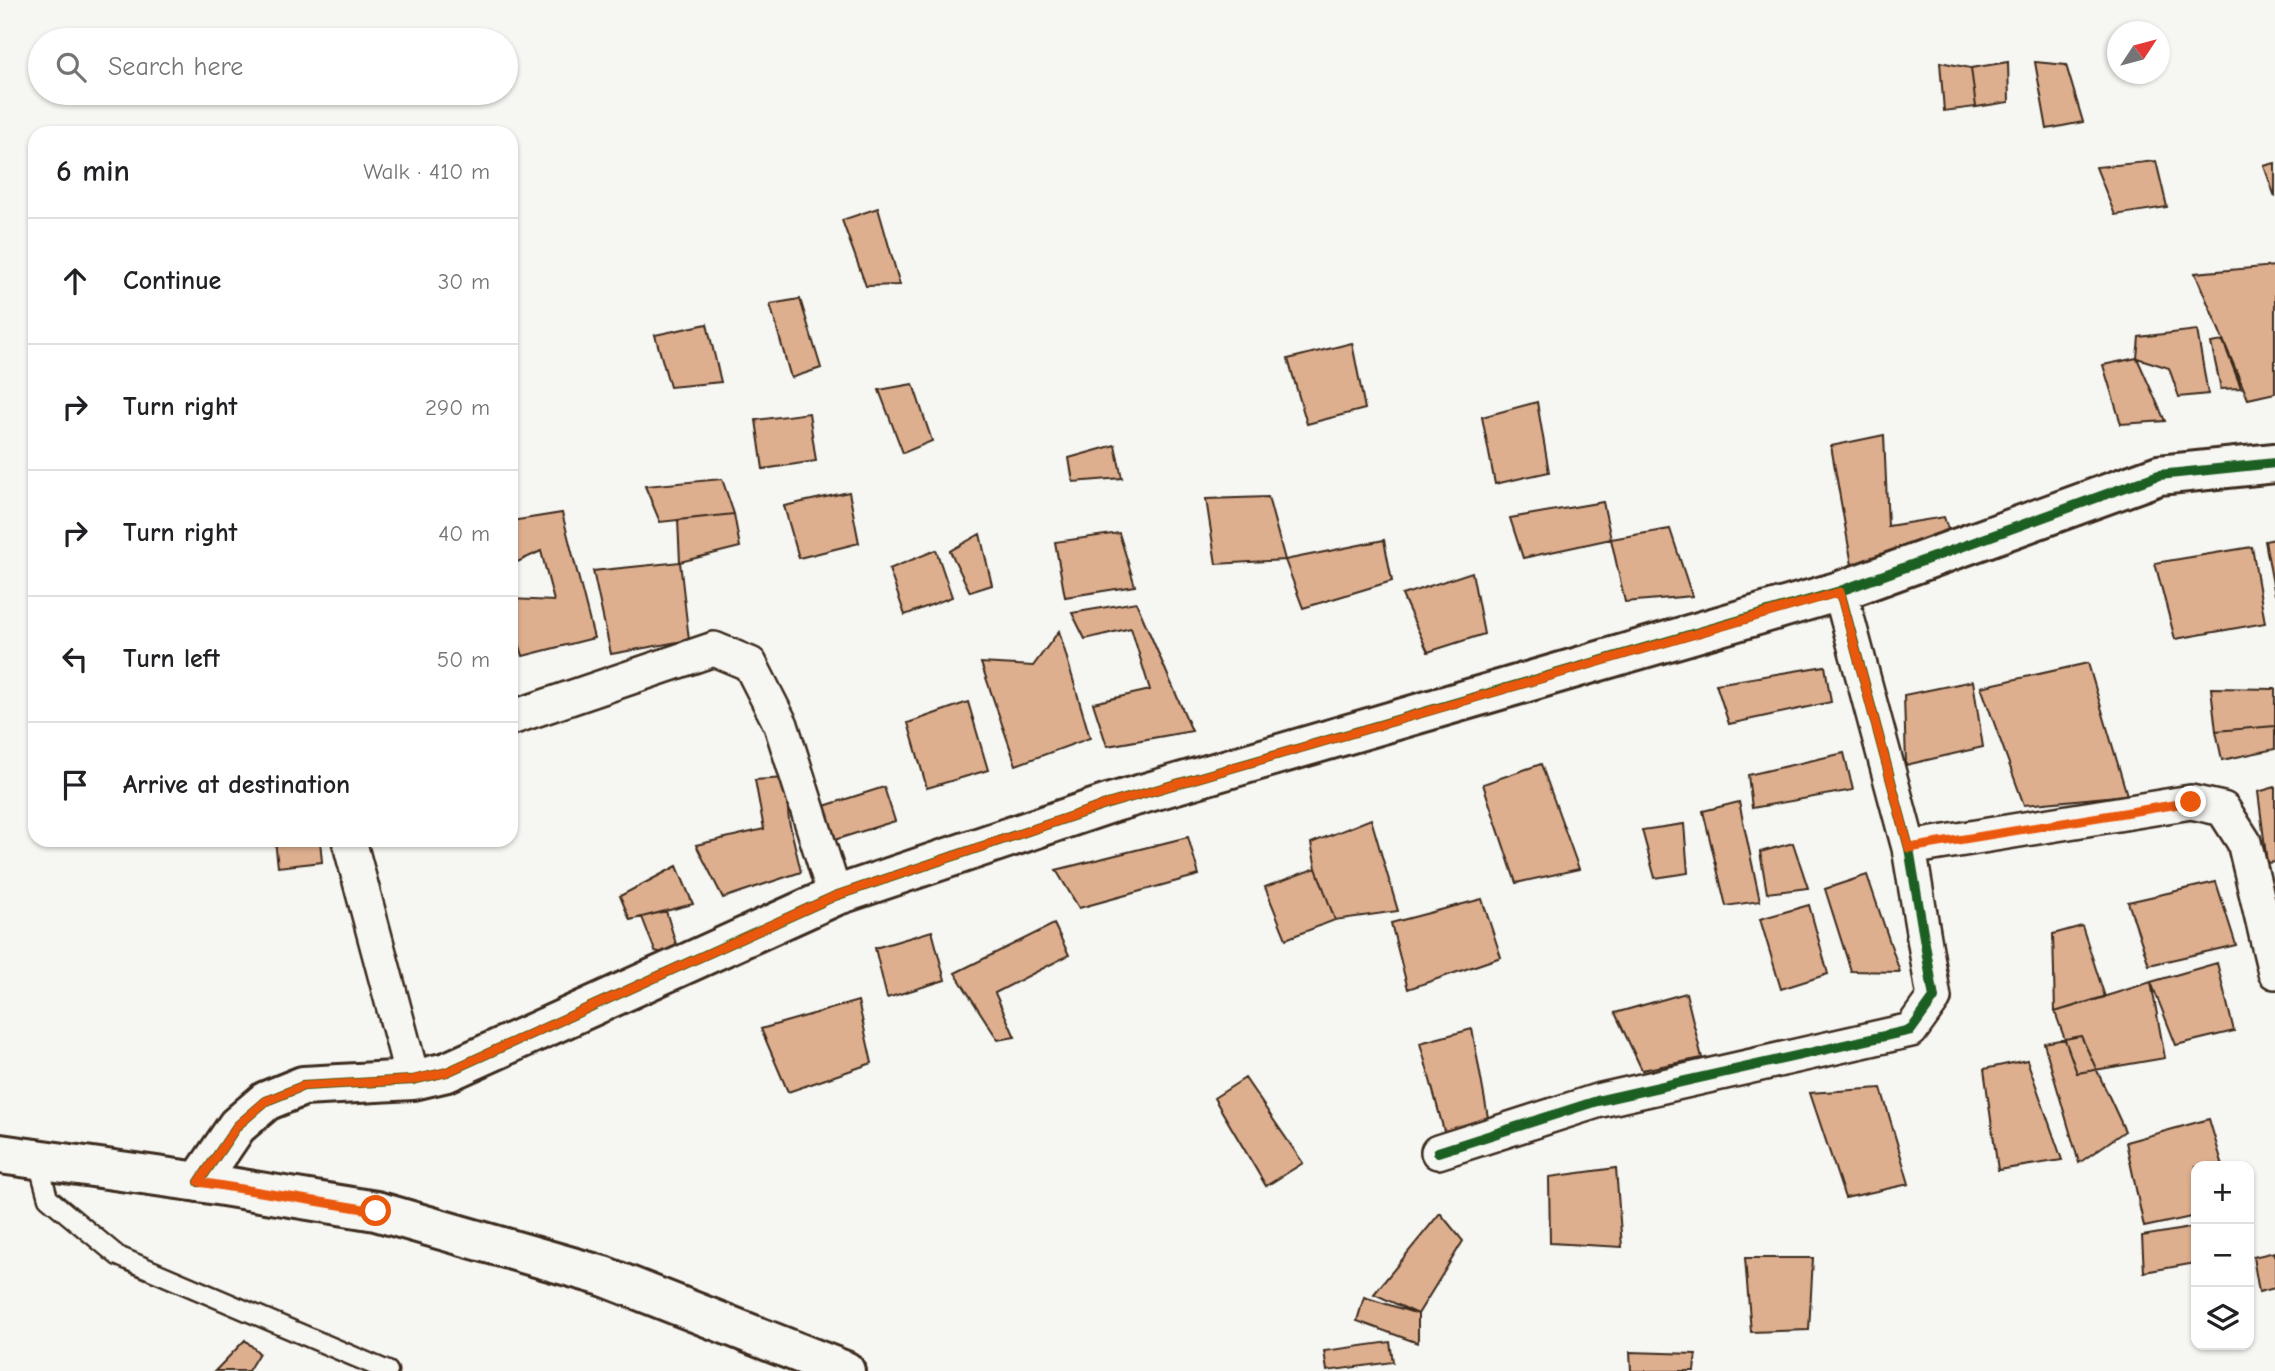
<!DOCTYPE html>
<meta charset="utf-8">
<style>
body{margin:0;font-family:"Comic Neue",sans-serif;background:#f6f6f6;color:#202124}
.controls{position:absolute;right:21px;bottom:21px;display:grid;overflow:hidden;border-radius:14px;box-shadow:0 2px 5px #0004}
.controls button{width:63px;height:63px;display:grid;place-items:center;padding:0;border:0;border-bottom:2px solid #e0e0e0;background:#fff;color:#202124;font:35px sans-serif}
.compass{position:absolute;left:2107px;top:21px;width:63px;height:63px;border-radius:50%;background:#fff;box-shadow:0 2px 5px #0004;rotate:54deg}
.stop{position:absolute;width:21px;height:21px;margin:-16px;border:5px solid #ea580c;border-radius:50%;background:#fff}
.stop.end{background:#ea580c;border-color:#fff;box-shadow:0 2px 7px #0008}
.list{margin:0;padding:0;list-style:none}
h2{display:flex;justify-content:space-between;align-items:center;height:91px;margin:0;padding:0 28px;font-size:30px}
h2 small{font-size:23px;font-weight:400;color:#757577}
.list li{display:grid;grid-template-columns:46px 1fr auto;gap:21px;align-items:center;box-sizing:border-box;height:126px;padding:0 28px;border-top:2px solid #e0e0e0}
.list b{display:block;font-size:26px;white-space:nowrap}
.list em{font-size:23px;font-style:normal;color:#757577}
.icon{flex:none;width:38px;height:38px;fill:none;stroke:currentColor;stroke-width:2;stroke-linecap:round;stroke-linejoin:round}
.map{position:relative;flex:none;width:2275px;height:1371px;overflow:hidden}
.search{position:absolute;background:#fff;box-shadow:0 2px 5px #0004;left:28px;top:28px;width:490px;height:77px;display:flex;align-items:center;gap:18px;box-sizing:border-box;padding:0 24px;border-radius:38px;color:#757577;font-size:26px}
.panel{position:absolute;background:#fff;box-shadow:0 2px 5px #0004;left:28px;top:126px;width:490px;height:721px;border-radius:21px}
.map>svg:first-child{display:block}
</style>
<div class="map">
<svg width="2275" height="1371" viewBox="0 0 2275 1371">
<rect width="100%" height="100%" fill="#f6f6f2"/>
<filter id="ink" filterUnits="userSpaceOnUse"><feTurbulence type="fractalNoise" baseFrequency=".0143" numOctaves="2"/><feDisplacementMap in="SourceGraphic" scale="14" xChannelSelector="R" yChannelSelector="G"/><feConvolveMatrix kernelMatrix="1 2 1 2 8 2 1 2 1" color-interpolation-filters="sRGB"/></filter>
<g filter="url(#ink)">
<path fill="#deaf8f" stroke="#3b2a1e" stroke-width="2" d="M1940 62 1971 68 1976 107 1944 111Z
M2008 62 2009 102 1976 107 1971 68Z
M2035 62 2066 65 2083 122 2047 129Z
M2156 161 2167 207 2115 215 2096 167Z
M2275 163V197L2264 166Z
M878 208 900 285 866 286 842 220Z
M2275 266V393L2248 399 2195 273Z
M800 299 821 368 791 378 770 304Z
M707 324 721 382 670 387 655 335Z
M2197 330 2208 394 2179 397 2169 368 2137 358 2139 337Z
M2223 341 2241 388 2221 389 2211 343Z
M1352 343 1365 409 1307 424 1288 359Z
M2137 358 2165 421 2121 424 2103 365Z
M913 384 932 441 903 453 879 390Z
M1537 402 1549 472 1495 484 1482 417Z
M809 413 816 461 763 469 756 420Z
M1884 435 1888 526 1944 517 1952 541 1852 565 1831 446Z
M1115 445 1122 478 1073 482 1069 458Z
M722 479 734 514 660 522 645 486Z
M849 492 859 543 799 558 784 506Z
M1268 497 1285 560 1216 564 1206 499Z
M1603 502 1611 539 1523 558 1510 518Z
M562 513 594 638 523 656 511 616V599L554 601 541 551 511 565V521Z
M734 514 740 547 680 562 678 520Z
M1670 529 1692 596 1625 602 1611 539Z
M1119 533 1135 586 1065 597 1055 542Z
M980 534 992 585 970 592 950 551Z
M2275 539V595L2265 541Z
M1384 540 1392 581 1303 608 1285 560Z
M2252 547 2265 623 2175 639 2155 563Z
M936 550 952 597 905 615 889 569Z
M680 562 689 640 611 654 593 571Z
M1472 572 1484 634 1428 652 1402 595Z
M1136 602 1192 731 1107 746 1093 703 1150 690 1131 628 1085 639 1072 613Z
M1059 631 1090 738 1016 765 981 663 1033 666Z
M2088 663 2127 795 2024 805 1981 687Z
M1825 666 1831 702 1729 724 1716 684Z
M1973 681 1983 747 1906 765 1904 695Z
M2211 688 2275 689V726L2216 731Z
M968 702 988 770 927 788 908 723Z
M2275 726V749L2222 760 2216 731Z
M1844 753 1853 790 1752 808 1748 775Z
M1541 764 1579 869 1516 883 1483 784Z
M785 778 789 821 801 872 723 898 696 845 764 829 755 780Z
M884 787 895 821 831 841 821 807Z
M2275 787V862L2267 863 2258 792Z
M1739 802 1760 901 1726 906 1703 811Z
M1371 819 1398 911 1335 920 1316 868 1311 843Z
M1684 824 1688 873 1655 878 1642 830Z
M1188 837 1199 875 1079 908 1056 870Z
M275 840H320L322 862 278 867Z
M1793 843 1808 888 1767 893 1760 852Z
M677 866 693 904 630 920 620 896Z
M1316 868 1335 920 1286 939 1265 887Z
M1867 875 1900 972 1851 971 1825 889Z
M2216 882 2236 945 2149 965 2128 902Z
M1482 899 1501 957 1408 989 1391 923Z
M1809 905 1828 974 1781 989 1760 919Z
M666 911 680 957 655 951 642 917Z
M1054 924 1069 955 995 993 1015 1037 998 1040 955 973Z
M2082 926 2105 997 2055 1012 2053 934Z
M932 931 945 980 887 998 875 948Z
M2217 963 2234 1031 2176 1045 2151 982Z
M2151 982 2165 1058 2077 1073 2055 1012Z
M1686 993 1702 1058 1642 1070 1615 1013Z
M858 1001 872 1063 788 1092 761 1029Z
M1472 1029 1489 1123 1444 1131 1420 1043Z
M2081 1036 2125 1131 2079 1163 2044 1043Z
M2027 1060 2062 1160 1998 1170 1984 1069Z
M1245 1078 1303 1163 1266 1186 1214 1098Z
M1881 1088 1909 1184 1845 1198 1810 1093Z
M2209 1119 2223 1166H2196V1216L2144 1227 2126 1142Z
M1616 1168 1622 1247 1550 1243 1549 1177Z
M1440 1213 1463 1241 1418 1314 1374 1294Z
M2196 1227V1263L2144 1272 2142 1236Z
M2275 1252V1288L2259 1292 2253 1257Z
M1745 1258H1813L1809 1330 1751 1332Z
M1364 1297 1418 1314V1343L1357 1321Z
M245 1340 259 1353 248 1371H215Z
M1390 1342 1393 1362 1327 1371 1324 1351Z
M1630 1352 1696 1354 1694 1371H1631Z"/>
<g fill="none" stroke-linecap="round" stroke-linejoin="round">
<g stroke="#3b2a1e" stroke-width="23">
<path id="service" d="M37 1158 48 1198 118 1256 388 1371"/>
</g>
<g stroke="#3b2a1e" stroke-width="38">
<path id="minor" d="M511 718 714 649 750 664 781 725 835 896
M349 840 413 1080
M1909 848 2191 802 2223 809 2244 842 2275 972
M1438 1152 1597 1101 1911 1030 1934 998 1909 848 1840 591"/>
</g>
<g stroke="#3b2a1e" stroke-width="44">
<path id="tertiary" d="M199 1182 237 1126 266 1101 303 1086 413 1080 447 1072 835 896 1111 803 1840 591 2159 475 2275 463"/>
</g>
<g stroke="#3b2a1e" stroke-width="44">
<path id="secondary" d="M0 1154 199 1182 376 1211 603 1276 845 1371"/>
</g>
<use href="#service" stroke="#f6f6f2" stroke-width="18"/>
<use href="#minor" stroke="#f6f6f2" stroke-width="33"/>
<use href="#tertiary" stroke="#f6f6f2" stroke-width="38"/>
<use href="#secondary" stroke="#f6f6f2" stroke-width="38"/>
<g stroke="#f6f6f2" stroke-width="15">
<path id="cycleway" d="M1438 1152 1597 1101 1911 1030 1934 998 1909 848 1840 591
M199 1182 237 1126 266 1101 303 1086 413 1080 447 1072 835 896 1111 803 1840 591 2159 475 2275 463"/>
</g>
<use href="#cycleway" stroke="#1b5e20" stroke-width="10"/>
</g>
</g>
<g fill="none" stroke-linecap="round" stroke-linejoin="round" filter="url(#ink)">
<path stroke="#ea580c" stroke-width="9" d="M376 1211 199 1182 237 1126 266 1101 303 1086 412 1080 447 1072 835 896 1111 803 1840 592 1909 848 2191 802"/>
</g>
</svg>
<div class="controls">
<button>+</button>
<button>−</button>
<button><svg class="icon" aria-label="layers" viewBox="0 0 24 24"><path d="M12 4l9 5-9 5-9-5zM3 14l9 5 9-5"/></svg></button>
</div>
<svg class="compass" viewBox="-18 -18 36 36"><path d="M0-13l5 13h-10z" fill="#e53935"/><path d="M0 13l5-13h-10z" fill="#757577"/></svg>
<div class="stop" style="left:376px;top:1211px"></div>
<div class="stop end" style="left:2191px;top:802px"></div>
<div class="search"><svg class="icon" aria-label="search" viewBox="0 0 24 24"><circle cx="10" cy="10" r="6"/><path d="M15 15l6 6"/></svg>Search here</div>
<section class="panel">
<h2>6 min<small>Walk · 410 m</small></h2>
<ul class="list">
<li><svg class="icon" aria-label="ahead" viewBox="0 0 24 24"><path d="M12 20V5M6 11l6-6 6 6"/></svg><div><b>Continue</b></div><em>30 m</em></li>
<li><svg class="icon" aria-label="right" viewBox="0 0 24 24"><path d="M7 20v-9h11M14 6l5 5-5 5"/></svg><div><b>Turn right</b></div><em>290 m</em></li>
<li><svg class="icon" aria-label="right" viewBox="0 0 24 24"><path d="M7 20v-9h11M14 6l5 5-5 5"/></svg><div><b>Turn right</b></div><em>40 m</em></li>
<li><svg class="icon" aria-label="left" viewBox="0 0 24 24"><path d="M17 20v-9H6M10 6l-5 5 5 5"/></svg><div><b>Turn left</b></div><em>50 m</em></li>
<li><svg class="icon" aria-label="arrive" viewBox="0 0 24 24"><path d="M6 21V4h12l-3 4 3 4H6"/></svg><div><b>Arrive at destination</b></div></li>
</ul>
</section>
</div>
